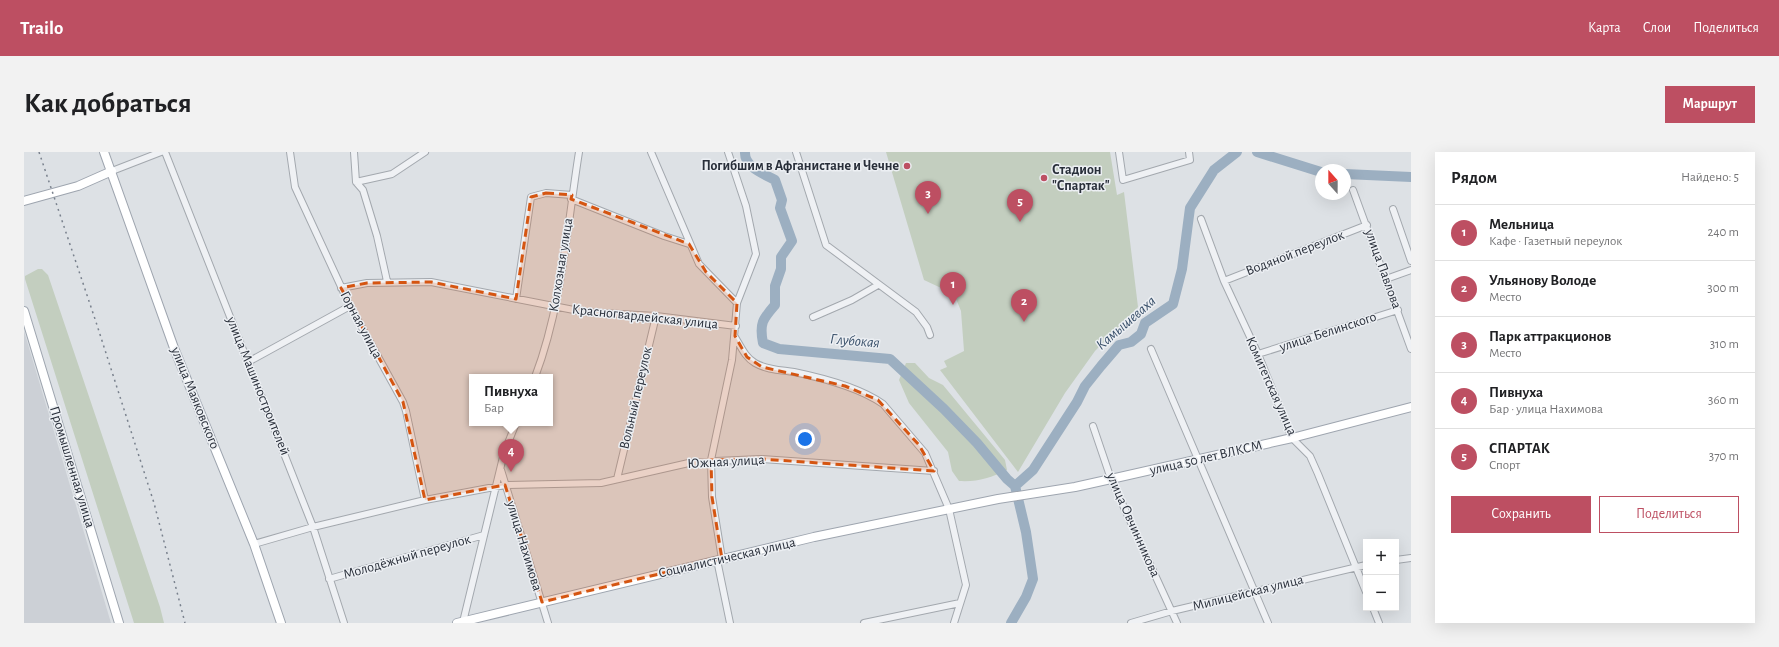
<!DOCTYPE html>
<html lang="ru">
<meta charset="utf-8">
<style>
body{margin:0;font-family:"Alegreya Sans",sans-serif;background:#f2f2f2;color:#202124}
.controls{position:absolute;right:12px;bottom:12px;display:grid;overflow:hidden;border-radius:0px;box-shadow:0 4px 16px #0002}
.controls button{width:36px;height:36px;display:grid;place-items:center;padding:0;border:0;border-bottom:1px solid #e0e0e0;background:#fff;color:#202124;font:20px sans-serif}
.compass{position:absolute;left:1291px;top:12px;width:36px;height:36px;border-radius:50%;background:#fff;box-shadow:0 4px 16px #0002;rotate:339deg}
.you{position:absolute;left:781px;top:287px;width:14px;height:14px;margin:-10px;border:3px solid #fff;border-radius:50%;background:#1a73e8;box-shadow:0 0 0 6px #1a73e833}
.badge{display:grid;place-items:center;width:26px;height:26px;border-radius:50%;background:#bd4f62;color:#fff;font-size:13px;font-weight:700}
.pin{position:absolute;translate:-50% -33px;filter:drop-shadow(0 1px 2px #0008)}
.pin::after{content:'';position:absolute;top:21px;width:14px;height:12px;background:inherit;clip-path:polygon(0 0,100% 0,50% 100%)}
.popup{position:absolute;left:445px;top:222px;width:84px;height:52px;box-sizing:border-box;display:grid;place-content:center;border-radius:0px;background:#fff;filter:drop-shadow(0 1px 3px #0005);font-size:13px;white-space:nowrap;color:#757577}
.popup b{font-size:15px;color:#202124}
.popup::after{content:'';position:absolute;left:50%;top:100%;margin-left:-8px;border:8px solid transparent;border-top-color:#fff}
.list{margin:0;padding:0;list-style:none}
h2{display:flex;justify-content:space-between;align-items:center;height:52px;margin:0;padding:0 16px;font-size:17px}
h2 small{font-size:13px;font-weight:400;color:#757577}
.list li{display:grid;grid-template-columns:26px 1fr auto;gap:12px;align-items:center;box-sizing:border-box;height:56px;padding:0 16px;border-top:1px solid #e0e0e0}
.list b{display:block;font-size:15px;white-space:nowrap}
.list p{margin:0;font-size:13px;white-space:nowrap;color:#757577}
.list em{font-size:13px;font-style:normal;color:#757577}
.actions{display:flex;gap:8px;padding:12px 16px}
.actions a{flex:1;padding:9px 0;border:1px solid #bd4f62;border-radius:0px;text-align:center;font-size:14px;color:#bd4f62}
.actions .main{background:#bd4f62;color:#fff}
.map{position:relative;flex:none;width:1387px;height:471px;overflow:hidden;border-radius:0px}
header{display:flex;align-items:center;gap:24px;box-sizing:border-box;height:56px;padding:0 20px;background:#bd4f62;color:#fff}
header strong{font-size:19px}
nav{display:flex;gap:22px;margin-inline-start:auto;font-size:14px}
.intro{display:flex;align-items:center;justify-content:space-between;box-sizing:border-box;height:96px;padding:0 24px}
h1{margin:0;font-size:28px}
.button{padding:10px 18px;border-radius:0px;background:#bd4f62;color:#fff;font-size:14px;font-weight:700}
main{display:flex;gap:24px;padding:0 24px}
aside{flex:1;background:#fff;border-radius:0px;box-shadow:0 4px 16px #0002}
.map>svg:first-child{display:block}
</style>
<header>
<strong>Trailo</strong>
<nav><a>Карта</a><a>Слои</a><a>Поделиться</a></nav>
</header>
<div class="intro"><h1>Как добраться</h1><a class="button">Маршрут</a></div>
<main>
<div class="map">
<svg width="1387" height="471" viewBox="0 0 1387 471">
<rect width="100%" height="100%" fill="#dde1e5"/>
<path fill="#ccd0d6" d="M0 179 87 471H0Z"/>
<path fill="#c3cebf" d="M862 0H1086L1093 43 1100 40 1114 155 1071 199 1041 241 994 320 916 218 923 215 920 209 940 199 937 159 930 142 900 128Z
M14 117H18L24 123 136 455 140 471H110L1 127V124Z
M882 211H891L905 226 919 233 981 308 983 318C966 326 954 330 935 329L928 319 924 300 885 251 875 228Z"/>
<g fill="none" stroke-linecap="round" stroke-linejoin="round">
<path stroke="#9cafc1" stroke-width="10" d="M721 0C720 15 740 22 751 28L758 48 756 56 768 89 757 105V117L751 134V153C739 167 735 171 739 191L755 197 866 207 920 257 953 291 983 327 991 334 1002 380 1009 427 1002 445 987 471
M1233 0 1297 20
M1321 22 1387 25
M991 334 1009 318 1053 250 1061 234 1077 214 1095 193 1107 190 1117 182 1121 171 1149 152 1158 117 1166 56 1190 18 1213 0"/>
<g stroke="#a3a8ae" stroke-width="8">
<path id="minor" d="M141 0 289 375 320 471
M266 0 271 35 326 154 379 250 382 259 401 348
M330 0 332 30 339 38 353 84 363 129
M627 0 675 112 713 151
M772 0 802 93 892 160 903 175 906 183
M1095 0 1099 28 1166 8 1165 0
M88 19 137 0
M332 30 368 22 401 0
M1329 38 1387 197
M547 47 640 84 665 92
M1369 57 1387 109
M1177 67 1200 129 1234 202 1268 286 1286 304 1294 322 1342 440
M1362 127 1387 118
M1200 129 1343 73
M317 136 343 131 407 130 560 160 632 164 712 174
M492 147 507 45 522 41 548 43
M789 165 828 148 854 133
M711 185C717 195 721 205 731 211 743 218 757 218 770 220 799 226 835 235 859 252L901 301 925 357 942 433 930 471
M1127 197 1244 471
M1234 202 1374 158
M224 210 326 154
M511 225C538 154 543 75 555 0
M1069 274 1087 327 1153 471
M477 318 524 471
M593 327 632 164
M230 392 289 375 401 348 481 333 577 331 669 310 737 307 910 319
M698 407 688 345 687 308 708 208 713 151 732 102 722 54 704 0
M693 408 706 471
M1372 408 1387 406
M305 427 460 383
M1349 456 1355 471
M439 470 480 301 492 271
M840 471 936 451
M1107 471 1148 459 1342 413"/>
</g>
<g stroke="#9ea5af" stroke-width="10">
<path id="major" d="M80 0 150 196 230 392 257 471
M0 49 54 34 88 19
M0 159 95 471
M433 471 790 385 974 347 1051 335 1087 327 1268 286 1387 255"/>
</g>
<use href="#minor" stroke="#eff1f4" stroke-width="6"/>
<use href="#major" stroke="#fff" stroke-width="8"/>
<path stroke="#79818d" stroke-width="1.5" stroke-dasharray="2 4" stroke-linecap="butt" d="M15 0 72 170 130 351 161 471"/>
</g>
<path fill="#d55511" fill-opacity="0.2" stroke="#d55511" stroke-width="3" stroke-dasharray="8 5" stroke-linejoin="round" d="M522 41 548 43 547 47 665 92 682 120 713 151 711 184 723 205 738 215 821 234 854 248 895 293 910 319 737 307 687 308 688 345 698 407 518 450 481 333 401 348 379 250 317 136 343 131 407 130 492 147 507 45Z"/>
<g fill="#bd4f62" stroke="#eceff3" stroke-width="1.5">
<circle cx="883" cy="14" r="4"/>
<circle cx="1020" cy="26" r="4"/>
</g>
<g text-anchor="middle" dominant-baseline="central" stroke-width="3" stroke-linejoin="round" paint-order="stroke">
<g font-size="14" font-weight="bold" fill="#292f3a" stroke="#eceff3" text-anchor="end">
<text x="875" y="14">Погибшим в Афганистане и Чечне</text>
<text x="1028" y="18" text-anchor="start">Стадион<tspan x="1028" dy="16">"Спартак"</tspan></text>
</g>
<g font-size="14" fill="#292f3a" stroke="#eceff3">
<text transform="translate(1271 101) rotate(-21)">Водяной переулок</text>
<text transform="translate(537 113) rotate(-81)">Колхозная улица</text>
<text transform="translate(1359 117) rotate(70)">улица Павлова</text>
<text transform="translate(621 165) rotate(6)">Красногвардейская улица</text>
<text transform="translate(337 173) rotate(62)">Горная улица</text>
<text transform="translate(1304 180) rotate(-18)">улица Белинского</text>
<text transform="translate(234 234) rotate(68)">улица Машиностроителей</text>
<text transform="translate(1247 234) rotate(66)">Комитетская улица</text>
<text transform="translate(171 246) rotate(68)">улица Маяковского</text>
<text transform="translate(612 246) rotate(-77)">Вольный переулок</text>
<text transform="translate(1182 306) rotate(-13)">улица 50 лет ВЛКСМ</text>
<text transform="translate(702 310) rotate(-3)">Южная улица</text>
<text transform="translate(48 315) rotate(73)">Промышленная улица</text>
<text transform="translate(1109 373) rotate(66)">улица Овчинникова</text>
<text transform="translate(500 394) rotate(73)">улица Нахимова</text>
<text transform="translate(383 405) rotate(-16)">Молодёжный переулок</text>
<text transform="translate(703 406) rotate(-13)">Социалистическая улица</text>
<text transform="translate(1224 441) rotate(-14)">Милицейская улица</text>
</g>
<g font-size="15" font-style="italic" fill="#384f69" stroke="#eceff3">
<text transform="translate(1102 171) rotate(-41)">Камышеваха</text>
<text transform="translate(831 189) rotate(5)">Глубокая</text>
</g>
</g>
</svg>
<div class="controls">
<button>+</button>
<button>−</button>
</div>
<svg class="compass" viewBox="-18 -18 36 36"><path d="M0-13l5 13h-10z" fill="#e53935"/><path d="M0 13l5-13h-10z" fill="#757577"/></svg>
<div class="you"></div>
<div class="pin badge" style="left:929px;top:153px">1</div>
<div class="pin badge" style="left:1000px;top:170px">2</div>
<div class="pin badge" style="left:904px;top:62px">3</div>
<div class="pin badge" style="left:487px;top:320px">4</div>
<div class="popup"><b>Пивнуха</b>Бар</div>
<div class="pin badge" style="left:996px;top:70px">5</div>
</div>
<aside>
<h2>Рядом<small>Найдено: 5</small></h2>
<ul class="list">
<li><span class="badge">1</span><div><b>Мельница</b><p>Кафе · Газетный переулок</p></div><em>240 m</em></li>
<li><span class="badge">2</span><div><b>Ульянову Володе</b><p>Место</p></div><em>300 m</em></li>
<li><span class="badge">3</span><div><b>Парк аттракционов</b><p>Место</p></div><em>310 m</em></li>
<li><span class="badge">4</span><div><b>Пивнуха</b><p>Бар · улица Нахимова</p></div><em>360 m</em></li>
<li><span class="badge">5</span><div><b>СПАРТАК</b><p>Спорт</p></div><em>370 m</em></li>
</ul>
<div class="actions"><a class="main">Сохранить</a><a>Поделиться</a></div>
</aside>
</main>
